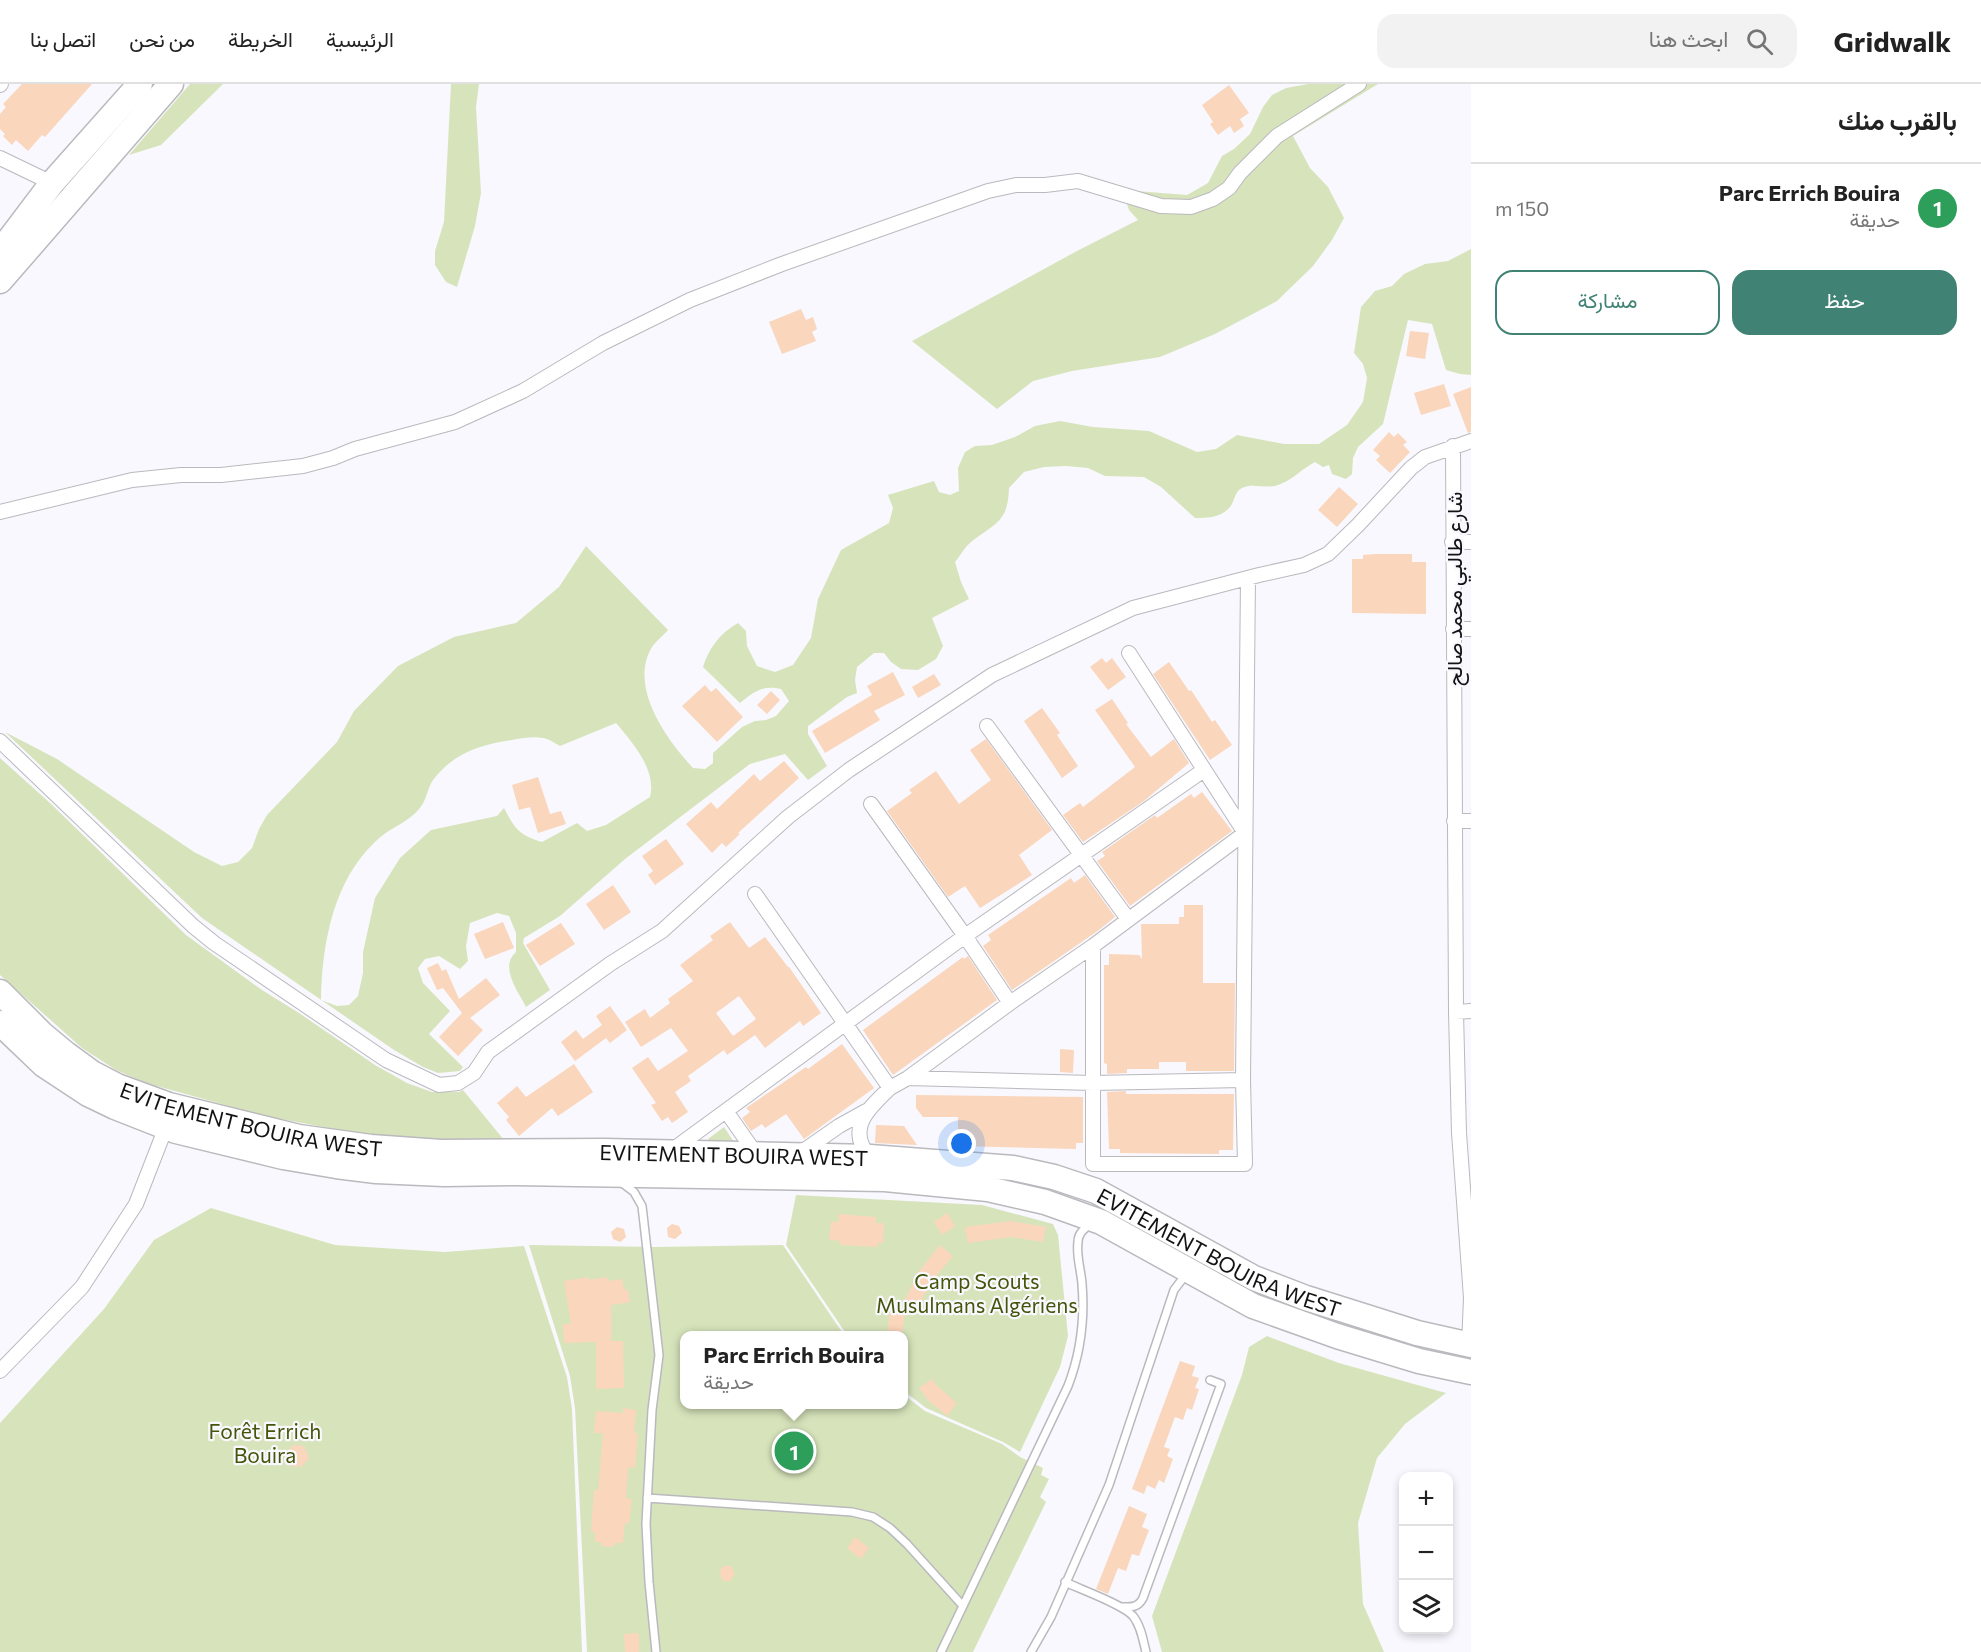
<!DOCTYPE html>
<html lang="ar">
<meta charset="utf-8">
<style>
body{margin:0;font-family:Commissioner,Vazirmatn,sans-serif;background:#f2f2f2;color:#222;direction:rtl}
.controls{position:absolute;right:18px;bottom:18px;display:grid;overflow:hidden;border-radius:12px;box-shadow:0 3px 9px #0003}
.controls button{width:54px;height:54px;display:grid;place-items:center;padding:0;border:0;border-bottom:2px solid #e0e0e0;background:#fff;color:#222;font:30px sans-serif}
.you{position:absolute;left:962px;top:1060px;width:21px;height:21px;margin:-15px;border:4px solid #fff;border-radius:50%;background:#1a73e8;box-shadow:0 0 0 9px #1a73e833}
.badge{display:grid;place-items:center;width:39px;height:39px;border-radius:50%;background:#408375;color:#fff;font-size:20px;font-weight:700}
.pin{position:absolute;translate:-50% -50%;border:3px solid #fff;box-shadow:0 2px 6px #0006}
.popup{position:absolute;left:680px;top:1247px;width:228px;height:78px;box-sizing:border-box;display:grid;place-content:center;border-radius:12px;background:#fff;filter:drop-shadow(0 2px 4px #0005);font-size:20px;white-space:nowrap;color:#767676}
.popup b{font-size:22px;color:#222}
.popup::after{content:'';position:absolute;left:50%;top:100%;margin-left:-12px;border:12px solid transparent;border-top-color:#fff}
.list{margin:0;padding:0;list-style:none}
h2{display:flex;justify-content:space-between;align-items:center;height:78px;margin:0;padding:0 24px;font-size:26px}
h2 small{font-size:20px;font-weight:400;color:#767676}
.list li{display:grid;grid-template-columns:39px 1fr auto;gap:18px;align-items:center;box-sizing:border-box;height:90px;padding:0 24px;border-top:2px solid #e0e0e0}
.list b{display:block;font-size:22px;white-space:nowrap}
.list p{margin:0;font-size:20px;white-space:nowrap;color:#767676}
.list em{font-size:20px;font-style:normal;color:#767676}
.actions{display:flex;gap:12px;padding:18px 24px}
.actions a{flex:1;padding:14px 0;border:2px solid #408375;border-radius:18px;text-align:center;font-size:21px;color:#408375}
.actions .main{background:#408375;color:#fff}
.icon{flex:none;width:33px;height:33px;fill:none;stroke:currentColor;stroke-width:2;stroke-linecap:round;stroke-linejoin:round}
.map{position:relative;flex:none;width:1471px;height:1568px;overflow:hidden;direction:ltr}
header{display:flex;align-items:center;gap:36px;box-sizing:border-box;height:84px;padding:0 30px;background:#fff;border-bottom:2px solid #e0e0e0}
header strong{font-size:28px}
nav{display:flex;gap:33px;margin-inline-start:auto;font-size:21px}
.search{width:420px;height:54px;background:#f2f2f2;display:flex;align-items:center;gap:15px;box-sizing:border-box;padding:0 21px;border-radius:18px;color:#767676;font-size:22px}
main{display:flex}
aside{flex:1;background:#fff}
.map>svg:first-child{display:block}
</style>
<header>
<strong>Gridwalk</strong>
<div class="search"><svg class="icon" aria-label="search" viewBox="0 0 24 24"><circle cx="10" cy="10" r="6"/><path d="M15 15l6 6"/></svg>ابحث هنا</div>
<nav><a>الرئيسية</a><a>الخريطة</a><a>من نحن</a><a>اتصل بنا</a></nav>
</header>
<main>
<aside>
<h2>بالقرب منك<small></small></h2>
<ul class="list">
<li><span class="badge" style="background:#2e9e5b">1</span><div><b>Parc Errich Bouira</b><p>حديقة</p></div><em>150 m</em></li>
</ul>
<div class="actions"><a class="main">حفظ</a><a>مشاركة</a></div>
</aside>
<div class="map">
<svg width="1471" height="1568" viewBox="0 0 1471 1568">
<rect width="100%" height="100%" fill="#f8f8fe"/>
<path fill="#d7e4bb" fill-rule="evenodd" d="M190 0H223L161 61 129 71Z
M451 0H479L476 23 481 109 475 142 457 203 446 198 435 181V167L444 138Z
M1308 0H1378L1293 52 1310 84 1328 103 1344 134 1332 156 1313 182 1277 217 1215 250 1160 273 1072 287 1033 297 997 325 912 257 1077 167 1138 136 1129 126 1126 117 1136 107 1187 111 1208 99 1222 72 1234 65 1250 50 1263 23 1272 11 1286 4Z
M1471 165V291L1460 290 1446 286 1432 240 1408 236 1383 340 1358 363 1353 374 1352 390 1346 395 1332 390 1329 381 1323 383 1315 378C1301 385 1291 398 1275 402 1264 404 1252 399 1242 404 1234 408 1235 417 1230 423 1221 434 1207 434 1195 434L1161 403 1144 393 1105 392 1088 384 1066 382 1044 383 1024 388 1009 404C1008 440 994 439 970 459 964 464 960 472 955 478L961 498 969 515 932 534 943 562 936 575 918 586 901 585 891 578 884 569H874L857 583 855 596 857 609 847 613 808 642V650L827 682 808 696 785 670 750 680 625 775 560 832 524 854 523 859 550 906 526 923C518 907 499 883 516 868V849L509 832 497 829 470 839 466 862 468 877 460 885 439 872 425 875 418 884 423 899 450 927 429 950 463 983 460 987 438 989 423 983 394 966 202 834 5 648 57 675 194 768 222 782 238 778 252 764 259 745 267 731 337 658 354 627 398 582 454 553 516 539 559 503 586 462 668 546C663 552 656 557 652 563 628 603 667 656 693 684L705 685 713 679V669L742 643 755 637 766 636 776 632 789 617 781 605C762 601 755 607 740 619L703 583C709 564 720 549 738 539L746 547 747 562 757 582 775 588 793 581 811 554 818 515 841 466 889 439 893 424 888 411 934 397 939 408 950 411 959 407 958 384 965 368 975 362 992 361 1015 353 1035 342 1060 337 1093 343 1149 347 1197 368 1216 365 1237 351 1284 360H1319L1347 341 1363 318 1367 294 1363 280 1354 269 1361 223 1375 207 1392 202 1404 190 1425 180 1448 177ZM616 639C632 658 657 686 650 713L606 741 587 747 577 739 542 758C519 751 515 745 504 724L497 732 431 746 400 774 375 814 363 868V889L358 912 349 921 337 922 321 916C322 860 333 797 376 757 390 743 411 738 422 721 427 713 428 703 433 696 454 669 479 661 512 656 521 654 534 652 543 654 549 655 555 659 560 662Z
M0 674 50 719 186 851 262 906 299 929 375 981 407 999 432 1008H459L463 1006 504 1056 407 1055 366 1051 265 1032 146 999 116 986 82 964 0 891Z
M724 1043 734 1058 708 1057V1055Z
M796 1111 982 1121 1053 1140 1058 1151 1068 1252 1060 1283 1020 1368 1003 1358 926 1324 904 1307V1252L847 1251 786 1161Z
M211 1124 335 1161 445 1168 524 1162 567 1293 572 1325 582 1568H0V1339L104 1225 154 1156Z
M529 1161 655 1163 783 1161 844 1251 684 1252V1320H904V1311L925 1327 1002 1360 1020 1373 1043 1384 1041 1391 1049 1395 1040 1413 1046 1418 973 1568H587L575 1324 570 1292Z
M1267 1252 1339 1279 1446 1309 1405 1340 1377 1374 1358 1439 1363 1520 1384 1568H1162L1152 1532 1242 1291 1249 1263Z"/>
<path fill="#fad6bc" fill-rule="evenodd" d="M22 0H92L45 53 42 51 28 67 16 56 12 61 3 52 5 50 0 45V30L6 23 3 20Z
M1229 1 1249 29 1240 35 1244 42 1234 49 1230 42 1218 51 1210 40 1213 38 1202 21Z
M801 225 806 236 813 233 817 245 812 248 816 257 782 270 769 238Z
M1410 247 1429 249 1425 275 1406 272Z
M1444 300 1451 322 1421 331 1414 309Z
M1471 303V348L1468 349 1453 310Z
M1389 348 1394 353 1398 349 1407 358 1403 361 1410 368 1390 389 1376 376 1380 372 1373 366Z
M1339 403 1358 420 1337 443 1318 426Z
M1375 470H1412V478H1426V530L1352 529V475H1363V471Z
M1102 574 1106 579 1112 574 1126 593 1108 606 1090 583Z
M1169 578 1189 607 1191 606 1212 638 1215 636 1232 661 1210 676 1153 590Z
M893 588 905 611 874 627 880 636 825 669 812 647 872 611 867 602Z
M934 590 941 601 918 614 912 603Z
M705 601 711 608 716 604 743 633 717 658 682 622Z
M771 607 780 616 767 630 757 621Z
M1112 615 1128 639 1126 640 1151 673 1174 655 1189 679 1144 717 1083 758 1063 731 1080 719 1083 723 1135 683 1095 626Z
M1042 624 1060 649 1057 651 1078 682 1062 694 1024 637Z
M986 655 1052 746 1019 771 1032 791 980 824 965 802 948 813 887 727 912 709 909 706 936 687 959 720 991 696 970 666Z
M784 677 799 694 738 749 740 750 726 763 722 759 712 769 686 740 711 718 717 725 754 690 760 697Z
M538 693 550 730 561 727 566 740 538 749 530 723 519 726 512 701Z
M1202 708 1232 747 1130 822 1097 777 1105 772 1102 768 1155 731 1157 734 1191 710 1194 714Z
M666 755 684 780 655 801 648 791 653 787 642 772Z
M1085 791 1115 833 1099 846 1012 906 983 862 991 856 988 851 1071 794 1074 799Z
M613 801 631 828 604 846 586 820Z
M1184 821H1203V899H1235L1234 987H1186V978H1159V985H1127V989L1107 990V980L1104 979V881H1109V870L1139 871 1142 875 1141 840H1179V833H1184Z
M503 838 514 864 485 875 474 850Z
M730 838 749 864 765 853 788 883H789L821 929 803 942 800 937 765 964 755 951 727 971 724 966 688 992 691 997 675 1008 688 1028 672 1039 668 1033 662 1037 651 1021 656 1019 632 984 648 973 658 987 688 967 671 944 641 963 625 938 645 925 650 934 670 919 668 915 693 897 680 881 713 856 710 852ZM739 912 756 935 733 952 716 929Z
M561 839 575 860 540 882 526 861Z
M968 872 997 916 893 991 863 946 963 873 964 875Z
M438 879 442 887 446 885 459 915 486 894 500 911 470 934 483 946 458 972 439 953 462 929 443 904 437 906 427 884Z
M610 922 627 946 610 959 606 954 575 977 561 958 576 946 583 955 602 941 596 932Z
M842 960 874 1004 804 1055 786 1030 765 1044 762 1040 751 1047 742 1034 750 1028 746 1024 806 983 808 985Z
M1060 965 1074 966 1073 989 1060 988Z
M574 980 593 1008 558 1032 552 1024 519 1052 506 1036 509 1033 497 1019 517 1002 526 1013Z
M1126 1007V1010H1234L1233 1066H1219V1070L1120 1069V1065H1109L1107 1008Z
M916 1011 1083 1013V1059H1076V1065L958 1062V1033H923L916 1024Z
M876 1041 904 1042 917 1061 875 1059Z
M947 1129 955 1142 942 1151 934 1138Z
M839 1130 876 1133V1139H884L883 1159H878V1163L840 1161V1157L829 1156 831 1138H838Z
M1010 1137 1046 1143 1043 1158 1011 1153 968 1159 965 1143Z
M672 1140 679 1142 682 1149 675 1155 668 1153 667 1144Z
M617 1143 624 1145 626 1153 620 1158 613 1155 611 1148Z
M940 1161 953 1172 937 1191 923 1213 917 1228 902 1222 919 1187Z
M589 1193V1196L607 1193 608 1197 622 1195 624 1206 628 1205 630 1218 611 1221V1257H623L624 1304 596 1305V1258L564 1259 563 1240H571L564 1197Z
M890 1226 905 1228 902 1251H887Z
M1180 1277 1195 1282 1192 1292 1199 1294 1195 1304 1199 1305 1192 1326 1187 1324 1183 1336 1175 1333 1164 1363 1170 1365 1167 1372 1173 1375 1164 1399 1159 1396 1155 1405 1147 1401 1144 1410 1132 1405Z
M932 1295 937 1302 957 1319 947 1332 928 1316 919 1304Z
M623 1324 636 1326 634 1349H638L635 1384 628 1383 626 1414 632 1415 629 1440 625 1439 623 1459H614V1463L601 1462 602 1458H595V1448H591L594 1406H598L603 1349H594L596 1327 623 1329Z
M293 1361 304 1362 309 1374 301 1383 290 1382 286 1370Z
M1129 1422 1147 1430 1142 1443 1149 1446 1139 1472 1132 1470 1126 1487 1118 1484 1108 1510 1096 1505Z
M855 1453 869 1464 861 1475 847 1464Z
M723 1482H731L735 1490 730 1497H723L719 1489Z
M639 1549V1568H625L624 1550Z"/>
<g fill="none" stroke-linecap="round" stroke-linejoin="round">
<g stroke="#b9b9be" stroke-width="10">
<path id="service" d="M621 1098 634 1108 642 1122 659 1271 652 1326 646 1440 649 1498 656 1568
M647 1414 852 1428 873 1433 890 1444 907 1460 963 1522
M1065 1498C1082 1506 1122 1520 1133 1532 1141 1542 1143 1556 1146 1568
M1121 1523C1131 1523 1138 1524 1143 1514L1221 1300 1210 1296
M941 1568 1068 1302C1081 1268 1085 1236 1082 1200 1081 1186 1076 1172 1078 1158 1078 1149 1084 1145 1091 1140
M1031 1568 1051 1533 1109 1401 1174 1206 1187 1189"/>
</g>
<g stroke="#b9b9be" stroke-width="16">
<path id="minor" d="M0 1 1 0
M0 74 52 99
M1453 362 1456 928 1459 1049 1471 1214 1469 1261
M0 428 132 396 181 391H221L303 382 333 374 355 365 455 338 523 307 603 259 690 216 782 180 988 107 1016 101H1045L1078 97 1161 122 1191 123 1213 115 1229 104 1240 89 1277 52 1359 0
M1452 458H1471
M1453 545H1471
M987 642 1128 835
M0 657 193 842 214 859 386 976 439 1001 458 999 474 989 488 968 610 880 662 847 788 733 849 686 992 591 1133 524 1259 491 1304 481 1328 470 1358 441 1411 384 1425 373 1471 357
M871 720 965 852 1010 919
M1454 737H1471
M755 810 890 1004 908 994 1010 919 1093 862 1245 749 1129 569
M1093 862V1080H1245L1243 996 1248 494
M1456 928 1471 927
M908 994 1093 999 1243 996
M726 1027 756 1070
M671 1067 965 852 1204 686
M798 1068 806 1065 839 1042 866 1027
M870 1073C845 1045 869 1024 890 1004
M0 1287 82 1203 136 1120 166 1043"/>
</g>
<g stroke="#b9b9be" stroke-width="27">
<g id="trunk">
<path d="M0 168 52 99 140 0"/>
<path d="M0 197 171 0"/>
<path id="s1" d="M0 908 42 950 66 970 92 989 117 1002 169 1021 299 1053 371 1063 441 1068 604 1067 870 1073 1013 1084 1054 1093 1096 1107 1254 1194 1306 1214 1417 1249 1471 1261"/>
<path d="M0 939 44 981 88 1010 115 1023 176 1047 283 1073 336 1082 376 1087 444 1090 515 1089 885 1095 988 1105 1045 1118 1101 1138 1253 1222 1337 1252 1419 1277 1471 1288"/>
</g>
</g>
<use href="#service" stroke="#fff" stroke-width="7"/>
<use href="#minor" stroke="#fff" stroke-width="14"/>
<use href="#trunk" stroke="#fff" stroke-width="24"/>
</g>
<g text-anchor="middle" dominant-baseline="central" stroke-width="4.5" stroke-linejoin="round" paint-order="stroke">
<g font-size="21" fill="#131314" stroke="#f8f8fe">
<text transform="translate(1453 505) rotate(-90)">شارع طالبي محمد صالح</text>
<text stroke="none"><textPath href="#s1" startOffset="290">EVITEMENT BOUIRA WEST</textPath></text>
<text stroke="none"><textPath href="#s1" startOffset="776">EVITEMENT BOUIRA WEST</textPath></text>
<text stroke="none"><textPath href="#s1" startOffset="1280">EVITEMENT BOUIRA WEST</textPath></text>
</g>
<g font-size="21" fill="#445509" stroke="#f8f8fe">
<text x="977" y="1196">Camp Scouts<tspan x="977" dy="24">Musulmans Algériens</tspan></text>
<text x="265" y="1346">Forêt Errich<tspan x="265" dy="24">Bouira</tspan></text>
</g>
</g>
</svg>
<div class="controls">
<button>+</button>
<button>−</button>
<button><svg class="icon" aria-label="layers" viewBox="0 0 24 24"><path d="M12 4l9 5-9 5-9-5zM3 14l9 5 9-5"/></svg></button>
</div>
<div class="you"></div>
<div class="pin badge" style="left:794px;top:1367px;background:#2e9e5b">1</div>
<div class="popup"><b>Parc Errich Bouira</b>حديقة</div>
</div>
</main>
